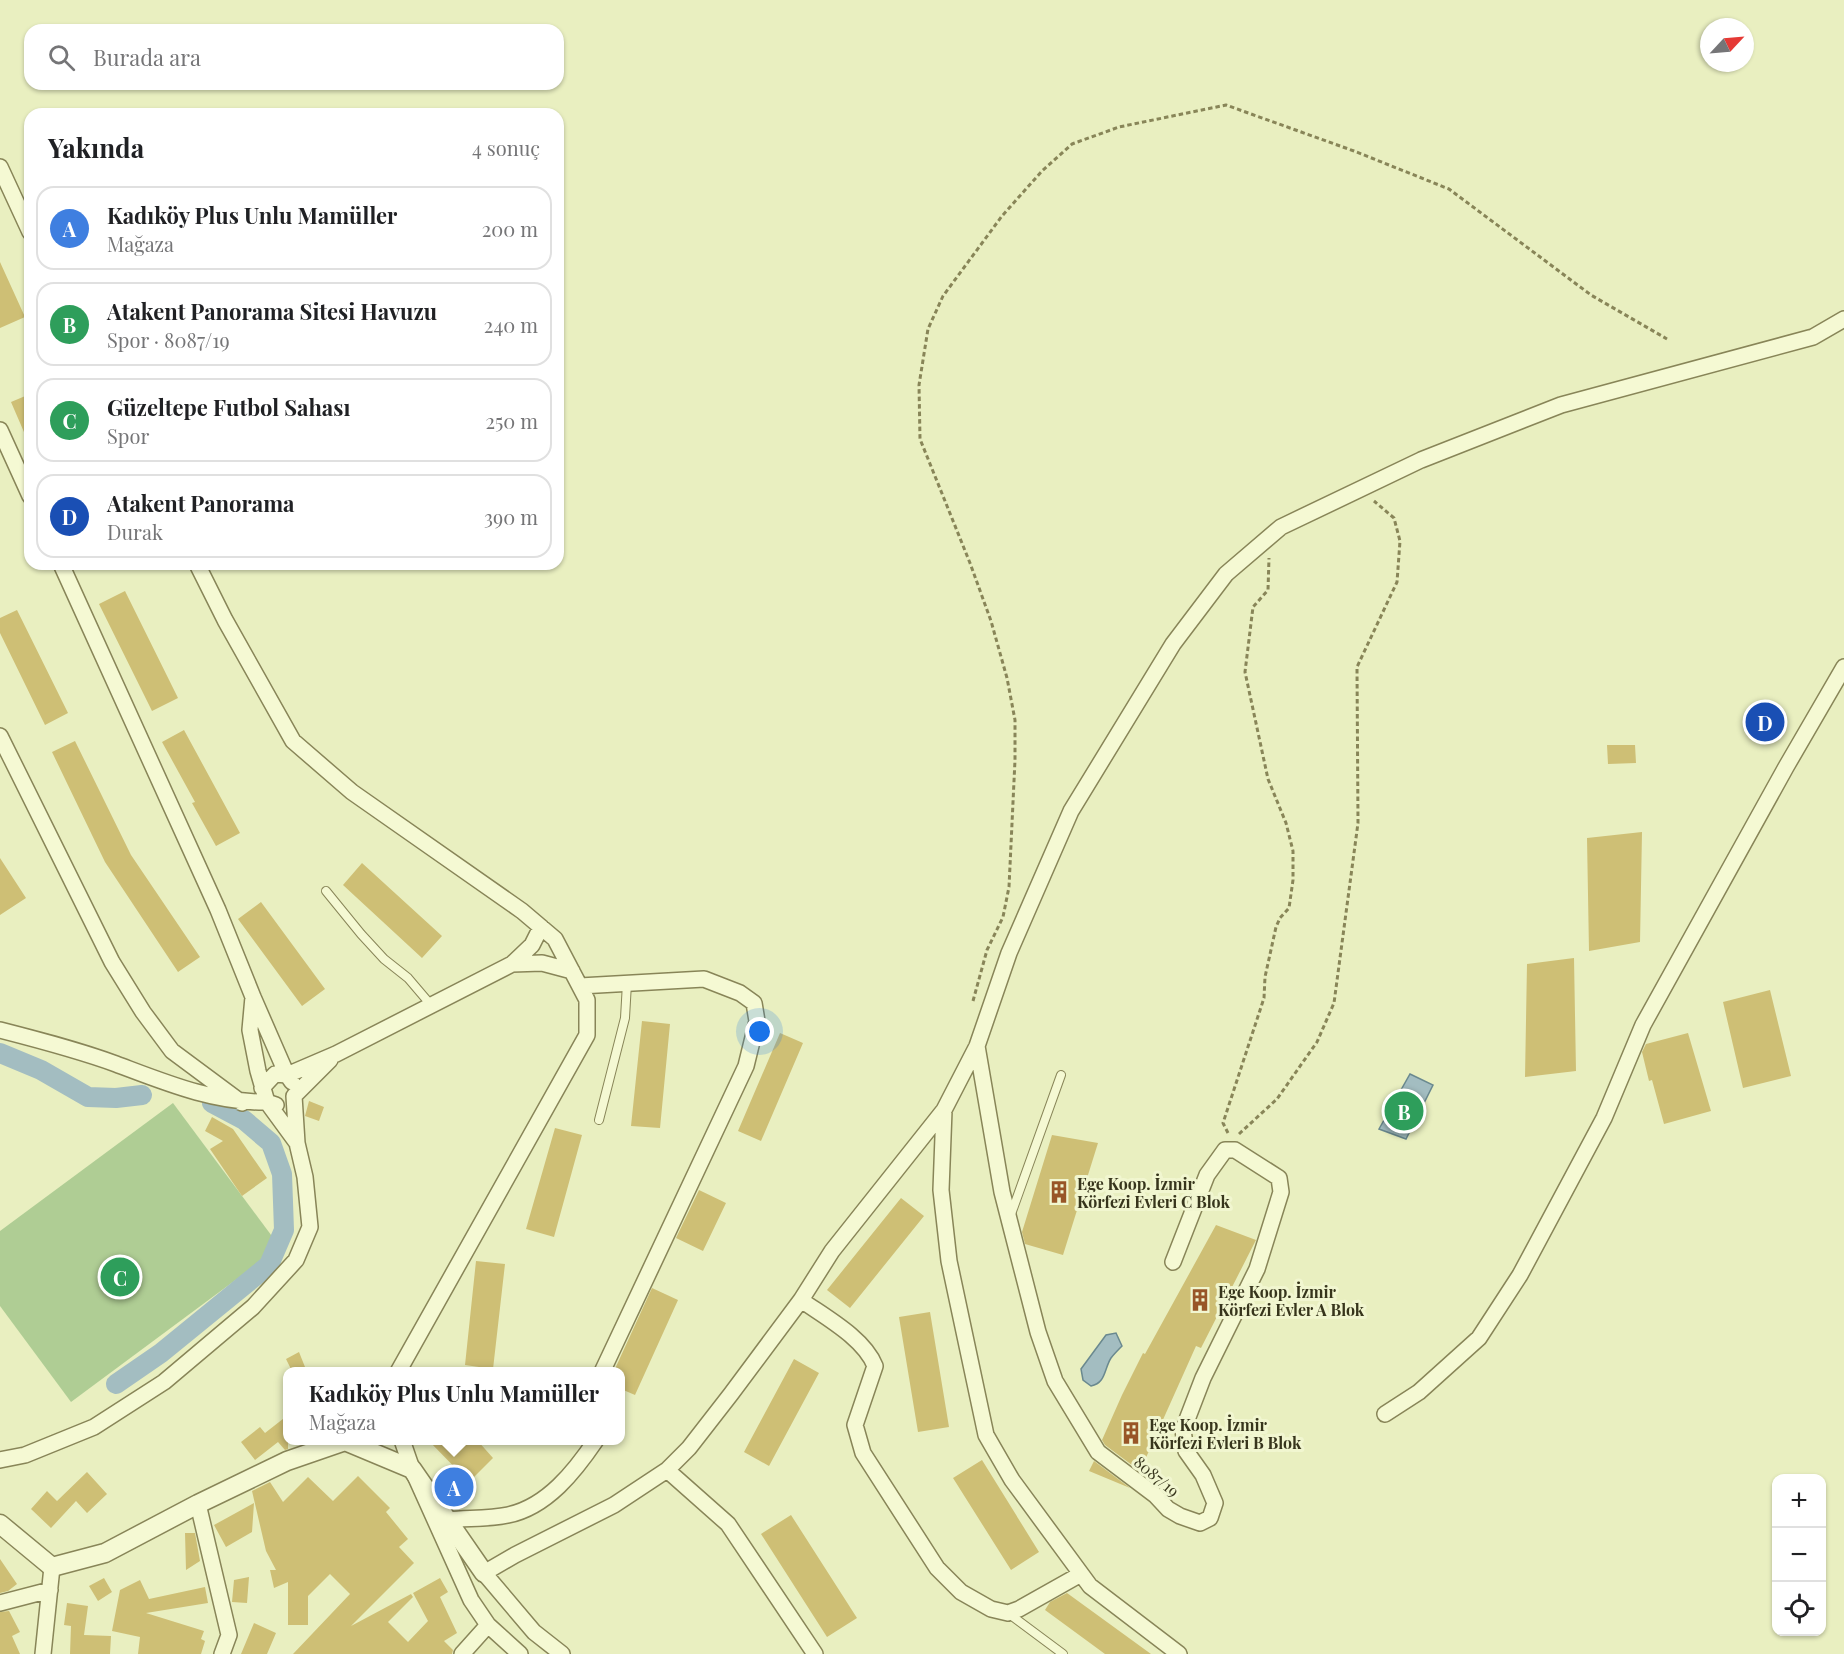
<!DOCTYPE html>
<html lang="tr">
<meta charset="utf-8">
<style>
body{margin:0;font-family:"Playfair Display",serif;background:#f6f6f6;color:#202124}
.controls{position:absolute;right:18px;bottom:18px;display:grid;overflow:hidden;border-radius:12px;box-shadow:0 2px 4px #0004}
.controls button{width:54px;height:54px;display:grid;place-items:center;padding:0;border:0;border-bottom:2px solid #e0e0e0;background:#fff;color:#202124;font:30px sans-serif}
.compass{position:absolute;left:1700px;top:18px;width:54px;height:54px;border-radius:50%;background:#fff;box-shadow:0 2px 4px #0004;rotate:64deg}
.you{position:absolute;left:760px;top:1032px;width:21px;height:21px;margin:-15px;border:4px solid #fff;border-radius:50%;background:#1a73e8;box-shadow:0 0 0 9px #1a73e833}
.badge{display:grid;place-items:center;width:39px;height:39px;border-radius:50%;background:#0f766e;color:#fff;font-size:20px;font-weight:700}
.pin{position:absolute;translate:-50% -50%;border:3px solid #fff;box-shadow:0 2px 6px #0006}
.popup{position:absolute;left:283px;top:1367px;width:342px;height:78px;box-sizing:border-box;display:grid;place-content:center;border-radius:12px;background:#fff;filter:drop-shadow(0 2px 4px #0005);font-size:20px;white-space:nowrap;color:#757577}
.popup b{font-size:22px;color:#202124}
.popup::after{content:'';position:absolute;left:50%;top:100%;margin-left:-12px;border:12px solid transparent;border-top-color:#fff}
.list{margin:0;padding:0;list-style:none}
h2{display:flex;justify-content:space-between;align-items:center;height:78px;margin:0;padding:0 24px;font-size:26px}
h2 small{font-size:20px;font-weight:400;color:#757577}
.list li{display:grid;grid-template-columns:39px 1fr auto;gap:18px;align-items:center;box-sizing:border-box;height:84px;margin:0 12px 12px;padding:0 12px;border:2px solid #e0e0e0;border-radius:18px}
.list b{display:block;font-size:22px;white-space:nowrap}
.list p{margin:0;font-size:20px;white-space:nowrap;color:#757577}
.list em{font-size:20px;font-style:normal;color:#757577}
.icon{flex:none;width:33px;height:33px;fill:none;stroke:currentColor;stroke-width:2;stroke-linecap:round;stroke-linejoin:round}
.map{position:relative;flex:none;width:1844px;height:1654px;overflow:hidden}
.search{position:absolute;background:#fff;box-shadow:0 2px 4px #0004;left:24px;top:24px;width:540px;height:66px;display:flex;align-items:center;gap:15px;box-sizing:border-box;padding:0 21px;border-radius:18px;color:#757577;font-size:22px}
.panel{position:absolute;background:#fff;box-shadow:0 2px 4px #0004;left:24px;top:108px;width:540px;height:462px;border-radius:18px}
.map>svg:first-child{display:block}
</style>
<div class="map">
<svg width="1844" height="1654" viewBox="0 0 1844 1654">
<rect width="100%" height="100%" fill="#e9efc0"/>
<path fill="#afcd94" d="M173 1103 280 1247 71 1402 0 1306V1231Z"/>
<path fill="#a3bdc1" stroke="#6a898f" stroke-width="1.5" d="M1410 1074 1433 1085 1406 1139 1379 1129Z
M1116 1333 1122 1346C1118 1350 1114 1354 1111 1358 1104 1369 1106 1383 1091 1386L1083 1380 1081 1369 1106 1335Z"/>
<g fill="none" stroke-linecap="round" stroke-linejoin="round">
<path stroke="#a3bdc1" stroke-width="20" d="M0 1053 41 1070 88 1097 116 1098 142 1095
M116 1384 161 1353 269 1265 284 1230 282 1174 271 1143 244 1120 212 1103"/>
</g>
<path fill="#cebf75" d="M0 262 25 317 0 328Z
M30 394V446L11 402Z
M125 591 178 698 152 711 99 604Z
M17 610 68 713 45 725 0 633V618Z
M184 730 240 833 216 846 192 803 195 802 162 742Z
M75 741 131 855 200 957 178 972 105 862 52 752Z
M1607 745H1635L1636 763 1608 764Z
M1642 832 1640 942 1589 951 1587 838Z
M0 858 26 898 0 915Z
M362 863 442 936 422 958 343 885Z
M261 902 325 989 302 1006 238 919Z
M1574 958 1576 1071 1525 1077 1527 964Z
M1770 990 1791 1076 1743 1088 1723 1002Z
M642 1021 670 1024 660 1128 631 1126Z
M780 1033 803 1043 761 1141 738 1131Z
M1688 1033 1711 1111 1664 1124 1652 1080 1649 1081 1642 1052 1646 1044Z
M309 1101 324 1107 319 1121 305 1116Z
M212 1117 233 1129 267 1178 242 1196 210 1149 223 1141 205 1131Z
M555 1128 582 1135 554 1237 526 1229Z
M1052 1135 1098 1143 1063 1255 1025 1244 1022 1232Z
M699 1190 726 1203 703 1251 676 1238Z
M901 1198 924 1216 850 1308 827 1290Z
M1216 1225 1256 1240 1201 1348 1196 1346 1140 1471 1105 1445 1102 1440 1122 1395 1143 1353 1145 1354Z
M476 1261 505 1264 493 1369 465 1365Z
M652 1288 678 1300 635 1395 621 1389V1371H614Z
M930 1312 949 1427 918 1432 899 1317Z
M299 1352 305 1367 292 1371 286 1359Z
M794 1359 819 1373 769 1466 744 1452Z
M288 1415V1449L285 1450 278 1442 255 1460 241 1442 260 1427 265 1433Z
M428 1440H477L493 1458 469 1482Z
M982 1460 1039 1552 1011 1570 953 1478Z
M1094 1461 1130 1488 1089 1471Z
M87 1472 107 1494 87 1513 76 1501 51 1528 31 1509 47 1491 57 1501Z
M358 1476 390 1508 386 1512 408 1539 399 1547 414 1563 351 1626 411 1594 413 1597 388 1622 408 1642 428 1621 413 1593 440 1578 448 1592 440 1597 457 1633 444 1641 453 1650 452 1654H293L350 1594 330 1574 308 1596V1625H288V1582L274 1588 270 1570H276L266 1551 252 1491 270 1482 283 1502 308 1477 333 1501Z
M254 1503 252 1532 226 1547 214 1525Z
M791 1515 857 1618 827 1637 761 1534Z
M185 1533H195L200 1561 186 1570Z
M0 1559 17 1584 8 1591 0 1593Z
M249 1577 247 1603 232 1602 234 1580Z
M104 1578 112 1592 98 1601 89 1586Z
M140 1580 149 1599 205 1587 208 1603 146 1613 204 1631 201 1639 205 1641 201 1654H138L140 1637 112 1631 120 1590Z
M1067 1593 1151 1654H1105L1045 1610 1050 1602Z
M67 1603 88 1606 84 1635 111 1636 110 1654H70L71 1626 64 1625Z
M9 1611 20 1632 12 1636 20 1654H0V1612Z
M254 1623 276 1633 267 1654H241Z"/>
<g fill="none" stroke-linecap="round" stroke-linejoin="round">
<g stroke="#888558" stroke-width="10">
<path id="service" d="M326 891 361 934 384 959 408 978 431 1005
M599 1120 625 1018 627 983
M1010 1217 1061 1075
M1008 1613 1063 1654"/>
</g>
<g stroke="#888558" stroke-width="18">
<path id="minor" d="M0 167 30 232
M0 430 30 496
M61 564 218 910 253 997 287 1075 336 1054 512 964 532 945 541 927
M197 564 225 620 293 741 352 792 522 911 555 939 587 1000V1035L398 1372
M0 736 112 962 143 1012 172 1051 242 1103
M512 964 542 963 572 971
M580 986 704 979 740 993 754 1003 757 1021 746 1066 602 1372
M253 997 250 1030 258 1071 267 1102 276 1105
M0 1030C39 1040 78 1050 116 1064 164 1082 214 1103 267 1102L297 1143
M977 1046 1002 1192 1038 1332 1055 1381 1098 1452 1155 1495 1168 1509 1180 1516 1200 1523 1210 1518 1215 1503 1203 1475 1186 1451 1183 1430 1203 1378 1257 1269 1281 1192 1279 1178 1235 1150H1225L1207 1175 1173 1262
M262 1088 275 1074 287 1075 292 1082
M944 1110 941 1190 949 1261 986 1435 1012 1480 1090 1586 1179 1654
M801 1300C825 1317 864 1338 875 1366L855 1425 863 1453 937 1568 961 1592 991 1609 1008 1613 1019 1609 1081 1574
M1385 1414 1419 1392 1479 1338 1520 1275 1604 1118 1643 1025 1786 767 1844 667
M402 1440 412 1469 471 1600 488 1625 520 1654
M0 1460 25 1455 94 1427 164 1382 253 1307 296 1260 310 1227 305 1177 297 1143 294 1096 330 1060
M667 1470 728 1524 815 1654
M198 1504 229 1635 222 1654
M448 1520C467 1518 489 1519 508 1515 547 1507 575 1471 596 1440
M0 1603 50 1590
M43 1654 52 1567
M462 1654 488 1625
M562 1654 534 1632 484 1573 515 1555 614 1505 667 1470 689 1448 731 1394 801 1300 832 1251 944 1110 977 1046 1009 953 1071 811 1173 644 1226 574 1281 527 1421 460 1561 405 1813 337 1844 319"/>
</g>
<g stroke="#888558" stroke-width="21">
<path id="tertiary" d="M0 1524 52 1567 105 1553 198 1504 287 1461 345 1441 412 1469 484 1573"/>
</g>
<path stroke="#888558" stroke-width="3" stroke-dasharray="4.5 3" stroke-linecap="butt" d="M973 1001 987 950 1003 917 1009 887 1015 760V720L1007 678 991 621 970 563 920 439 919 385 928 329 943 296 1002 216 1042 171 1072 144 1119 127 1226 105 1354 151 1449 189 1591 295 1667 339
M1228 1133 1223 1123 1264 998 1265 977 1276 927 1280 918 1289 908 1293 880V851L1286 823 1268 779 1245 672 1253 607 1268 590 1269 558
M1239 1134 1277 1099 1317 1042 1334 1003 1358 823 1357 667 1397 582 1400 541 1394 518 1374 501"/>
<use href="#service" stroke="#f5f9d3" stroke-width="8"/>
<use href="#minor" stroke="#f5f9d3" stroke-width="15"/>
<use href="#tertiary" stroke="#f5f9d3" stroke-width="18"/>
</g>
<defs>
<g id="building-bare" transform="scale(1.8)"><path d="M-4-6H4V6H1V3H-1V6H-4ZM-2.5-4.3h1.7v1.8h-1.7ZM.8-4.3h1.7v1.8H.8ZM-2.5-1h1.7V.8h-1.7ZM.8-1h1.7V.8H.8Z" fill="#985527" stroke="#f1f6d0" stroke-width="2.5" paint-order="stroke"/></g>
</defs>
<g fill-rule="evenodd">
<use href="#building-bare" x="1059" y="1192"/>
<use href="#building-bare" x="1200" y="1300"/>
<use href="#building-bare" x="1131" y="1433"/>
</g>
<g text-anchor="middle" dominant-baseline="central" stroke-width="6" stroke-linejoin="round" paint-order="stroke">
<g font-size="16" font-weight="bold" fill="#37351c" stroke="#f1f6d0" text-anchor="start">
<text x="1077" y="1183">Ege Koop. İzmir<tspan x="1077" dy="18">Körfezi Evleri C Blok</tspan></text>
<text x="1218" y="1291">Ege Koop. İzmir<tspan x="1218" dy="18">Körfezi Evler A Blok</tspan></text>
<text x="1149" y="1424">Ege Koop. İzmir<tspan x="1149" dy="18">Körfezi Evleri B Blok</tspan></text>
</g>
<g font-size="16" fill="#37351c" stroke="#f1f6d0">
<text transform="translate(1157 1476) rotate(40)">8087/19</text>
</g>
</g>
</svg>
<div class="controls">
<button>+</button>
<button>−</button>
<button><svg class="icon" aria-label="locate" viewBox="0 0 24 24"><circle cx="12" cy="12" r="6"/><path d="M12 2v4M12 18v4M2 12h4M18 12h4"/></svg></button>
</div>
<svg class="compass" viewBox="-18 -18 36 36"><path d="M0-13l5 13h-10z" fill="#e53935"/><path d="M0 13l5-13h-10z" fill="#757577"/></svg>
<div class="you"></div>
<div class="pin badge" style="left:454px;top:1487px;background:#3f7fe0">A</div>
<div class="popup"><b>Kadıköy Plus Unlu Mamüller</b>Mağaza</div>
<div class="pin badge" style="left:1404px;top:1111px;background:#2e9e5b">B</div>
<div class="pin badge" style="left:120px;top:1277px;background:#2e9e5b">C</div>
<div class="pin badge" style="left:1765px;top:722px;background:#1a4fb4">D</div>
<div class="search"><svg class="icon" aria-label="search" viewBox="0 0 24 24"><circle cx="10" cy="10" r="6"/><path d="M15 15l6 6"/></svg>Burada ara</div>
<section class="panel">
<h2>Yakında<small>4 sonuç</small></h2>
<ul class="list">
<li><span class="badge" style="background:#3f7fe0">A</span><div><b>Kadıköy Plus Unlu Mamüller</b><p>Mağaza</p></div><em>200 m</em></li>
<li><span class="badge" style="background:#2e9e5b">B</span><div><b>Atakent Panorama Sitesi Havuzu</b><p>Spor · 8087/19</p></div><em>240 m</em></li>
<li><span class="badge" style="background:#2e9e5b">C</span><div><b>Güzeltepe Futbol Sahası</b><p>Spor</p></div><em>250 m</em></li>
<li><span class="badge" style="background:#1a4fb4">D</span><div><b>Atakent Panorama</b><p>Durak</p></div><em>390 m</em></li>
</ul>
</section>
</div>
